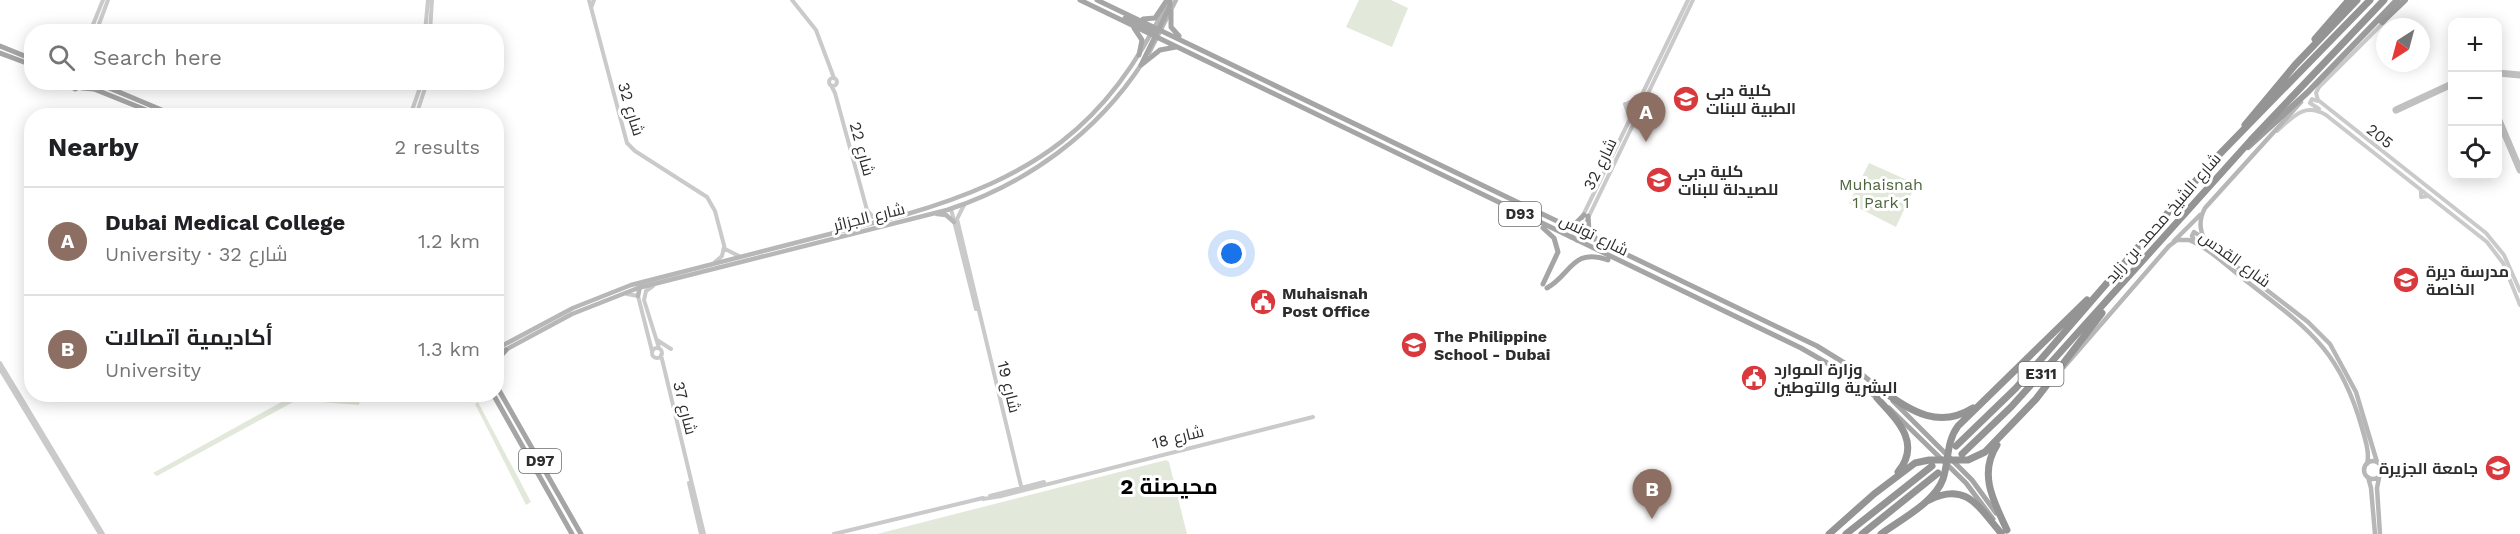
<!DOCTYPE html>
<meta charset="utf-8">
<style>
body{margin:0;font-family:"Work Sans",Cairo,sans-serif;background:#f6f6f6;color:#202124}
.controls{position:absolute;right:18px;top:18px;display:grid;overflow:hidden;border-radius:12px;box-shadow:0 3px 15px #0003}
.controls button{width:54px;height:54px;display:grid;place-items:center;padding:0;border:0;border-bottom:2px solid #e0e0e0;background:#fff;color:#202124;font:30px sans-serif}
.compass{position:absolute;left:2376px;top:18px;width:54px;height:54px;border-radius:50%;background:#fff;box-shadow:0 3px 15px #0003;rotate:216deg}
.you{position:absolute;left:1232px;top:254px;width:21px;height:21px;margin:-15px;border:4px solid #fff;border-radius:50%;background:#1a73e8;box-shadow:0 0 0 9px #1a73e833}
.badge{display:grid;place-items:center;width:39px;height:39px;border-radius:50%;background:#b45309;color:#fff;font-size:20px;font-weight:700}
.pin{position:absolute;translate:-50% -50px;filter:drop-shadow(0 2px 3px #0008)}
.pin::after{content:'';position:absolute;top:32px;width:21px;height:18px;background:inherit;clip-path:polygon(0 0,100% 0,50% 100%)}
.list{margin:0;padding:0;list-style:none}
h2{display:flex;justify-content:space-between;align-items:center;height:78px;margin:0;padding:0 24px;font-size:26px}
h2 small{font-size:20px;font-weight:400;color:#757577}
.list li{display:grid;grid-template-columns:39px 1fr auto;gap:18px;align-items:center;box-sizing:border-box;height:108px;padding:0 24px;border-top:2px solid #e0e0e0}
.list b{display:block;font-size:22px;white-space:nowrap}
.list p{margin:0;font-size:20px;white-space:nowrap;color:#757577}
.list em{font-size:20px;font-style:normal;color:#757577}
.icon{flex:none;width:33px;height:33px;fill:none;stroke:currentColor;stroke-width:2;stroke-linecap:round;stroke-linejoin:round}
.map{position:relative;flex:none;width:2520px;height:534px;overflow:hidden}
.search{position:absolute;background:#fff;box-shadow:0 3px 15px #0003;left:24px;top:24px;width:480px;height:66px;display:flex;align-items:center;gap:15px;box-sizing:border-box;padding:0 21px;border-radius:24px;color:#757577;font-size:22px}
.panel{position:absolute;background:#fff;box-shadow:0 3px 15px #0003;left:24px;top:108px;width:480px;height:294px;border-radius:24px}
.map>svg:first-child{display:block}
</style>
<div class="map">
<svg width="2520" height="534" viewBox="0 0 2520 534">
<rect width="100%" height="100%" fill="#fff"/>
<path fill="#e2e9db" d="M1359 0H1391L1408 8 1392 47 1346 27Z
M1869 163 1916 184 1896 227 1849 203Z
M294 395 360 399 359 405 297 400 157 476 153 473Z
M478 402 531 502 526 505 475 404Z
M1166 460 1169 462 1187 534H877Z"/>
<g fill="none" stroke-linecap="round" stroke-linejoin="round">
<path stroke="#c0c0c0" stroke-width="7" d="M2498 73 2520 75
M2396 110 2452 84
M2498 118 2520 170"/>
<path stroke="#cacaca" stroke-width="4" d="M589 0 627 143 635 151 707 197 715 211 725 249 739 256
M792 0 816 30 834 78
M591 8 594 0
M2385 21 2319 87 2316 93 2318 100 2486 233 2504 255 2520 291
M90 32 103 0
M96 32 108 0
M425 32 428 0
M430 32 432 0
M829 82a4 4 0 1 1 8 0a4 4 0 1 1-8 0Z
M831 85 835 93 867 210 873 217 882 219
M1646 101 1651 114
M2317 101 2312 99 2310 103 2319 109
M1628 103 1639 98
M1625 104 1630 118
M410 116 422 82
M416 116 427 82
M1636 119 1648 115
M2277 131C2293 117 2304 102 2326 115L2487 242 2503 263 2520 305
M2421 190V197L2429 196
M964 205 957 219 1022 490
M951 209 976 309
M857 226 865 220 867 211
M1572 238 1688 0
M1577 241 1693 0
M715 262 722 256 724 247
M653 286 646 291 644 300 659 348
M627 294 638 296 652 351
M657 340 671 349
M652 353a5 5 0 1 1 10 0a5 5 0 1 1-10 0Z
M661 355 704 534
M0 363 103 534
M0 369 100 534
M689 483 701 534
M990 496 1044 482
M983 499 1001 496 1313 417
M834 534 983 498"/>
<path stroke="#b7b7b7" stroke-width="4.5" d="M1149 53 1176 0
M2301 102 2205 208C2198 221 2199 235 2210 246L2308 322 2330 344 2356 392 2377 462
M937 214 946 215 954 222
M2194 240 2192 236 2194 232 2200 236
M2174 241 2200 215
M638 296 640 286
M496 349 573 308 631 285 904 215C1034 177 1106 128 1166 5
M496 355 572 314 638 288 947 210C1027 184 1097 133 1143 62
M2064 367 2169 246 2177 240H2189C2209 248 2228 267 2245 280 2307 328 2340 349 2362 428 2365 439 2370 453 2367 464
M2364 470a9 9 0 1 1 18 0a9 9 0 1 1-18 0Z
M2368 477 2371 488 2375 534
M2379 478 2377 488 2380 534"/>
<path stroke="#a5a5a5" stroke-width="5" d="M1080 0 1801 348 1841 371 1880 400
M1097 0 1817 346 1859 372 1886 394
M1171 11V27L1179 36
M1125 18 1155 32
M1143 19 1155 18 1167 0
M1134 28 1142 40 1139 55
M0 46 32 59
M0 53 32 65
M1141 65 1170 6V0
M1141 65 1160 50 1176 47
M65 82 75 89 88 82
M95 82 176 116
M82 88 94 89 161 116
M1588 216 1589 230 1597 240
M1565 224 1576 223 1584 215
M1543 228 1554 238 1558 252 1543 284
M1547 288C1571 275 1572 247 1608 260
M496 347H499
M496 361 506 350
M496 385 581 534
M493 394 572 534
M1893 401 1972 480 1996 513
M1889 408 1966 483 1993 519"/>
<path stroke="#9c9c9c" stroke-width="6" d="M2382 22 2405 0
M2248 147 2308 92 2397 0"/>
<path stroke="#949494" stroke-width="7" d="M2315 39 2349 0
M2245 125 2295 65 2357 0
M1884 392C1913 412 1939 429 1973 408
M1877 398C1897 420 1922 443 1898 472
M1997 445C1978 474 1994 502 2007 530
M1956 446 2016 388 2211 163 2370 0
M1962 454 2011 407 2251 140 2384 0
M1929 500C1967 481 1979 508 2001 533
M1829 534 1874 494 1915 463 1929 460H1968L1985 452 2036 399 2102 313
M1846 534 1932 466
M1862 534 1938 473
M1881 534C1900 520 1935 502 1943 479 1949 461 1946 442 1958 426L2087 300"/>
</g>
<defs>
<g id="university-disc" transform="scale(1.35)"><circle r="9.5" fill="#d9393c" stroke="#fff"/><path d="M0-5L7-2L0 1L-7-2ZM-4 1L0 2.5L4 1V4Q0 6-4 4Z" fill="#fff"/></g>
<g id="school-disc" transform="scale(1.35)"><circle r="9.5" fill="#d9393c" stroke="#fff"/><path d="M0-5L7-2L0 1L-7-2ZM-4 1L0 2.5L4 1V4Q0 6-4 4Z" fill="#fff"/></g>
<g id="civic-disc" transform="scale(1.35)"><circle r="9.5" fill="#d9393c" stroke="#fff"/><path d="M-.6-6.5H3V-4.5H.6V-3L4-1V1h2V6H-6V1h2V-1L-.6-3ZM-1.2 2.5V6h2.4V2.5Z" fill="#fff"/></g>
</defs>
<g fill-rule="evenodd">
<use href="#university-disc" x="1686" y="99"/>
<use href="#university-disc" x="1659" y="180"/>
<use href="#school-disc" x="2406" y="280"/>
<use href="#civic-disc" x="1263" y="302"/>
<use href="#school-disc" x="1414" y="345"/>
<use href="#civic-disc" x="1754" y="378"/>
<use href="#university-disc" x="2498" y="468"/>
</g>
<g text-anchor="middle" dominant-baseline="central" stroke-width="6" stroke-linejoin="round" paint-order="stroke">
<g fill="#fff" stroke="#6c6c6c" stroke-width="1.5">
<rect x="1499" y="202" width="42" height="24" rx="4.5"/>
<rect x="2018.5" y="362" width="45" height="24" rx="4.5"/>
<rect x="519" y="449" width="42" height="24" rx="4.5"/>
</g>
<g font-size="15" font-weight="bold" fill="#2d2d2d">
<text x="1520" y="214">D93</text>
<text x="2041" y="374">E311</text>
<text x="540" y="461">D97</text>
</g>
<g font-size="16" font-weight="bold" fill="#2d2d2d" stroke="#fff" text-anchor="start">
<text x="1706" y="90">كلية دبي<tspan x="1706" dy="18">الطبية للبنات</tspan></text>
<text x="1678" y="171">كلية دبي<tspan x="1678" dy="18">للصيدلة للبنات</tspan></text>
<text x="2426" y="271">مدرسة ديرة<tspan x="2426" dy="18">الخاصة</tspan></text>
<text x="1282" y="293">Muhaisnah<tspan x="1282" dy="18">Post Office</tspan></text>
<text x="1434" y="336">The Philippine<tspan x="1434" dy="18">School - Dubai</tspan></text>
<text x="1774" y="369">وزارة الموارد<tspan x="1774" dy="18">البشرية والتوطين</tspan></text>
<text x="2478" y="468" text-anchor="end">جامعة الجزيرة</text>
</g>
<g font-size="16" fill="#2d2d2d" stroke="#fff">
<text transform="translate(631 109) rotate(73)">شارع 32</text>
<text transform="translate(2380 136) rotate(38)">205</text>
<text transform="translate(862 149) rotate(75)">شارع 22</text>
<text transform="translate(1600 164) rotate(-64)">شارع 32</text>
<text transform="translate(869 217) rotate(-14)">شارع الجزائر</text>
<text transform="translate(2163 218) rotate(-49)">شارع الشيخ محمد بن زايد</text>
<text transform="translate(1594 235) rotate(26)">شارع تونس</text>
<text transform="translate(2235 259) rotate(36)">شارع القدس</text>
<text transform="translate(1009 387) rotate(76)">شارع 19</text>
<text transform="translate(685 408) rotate(76)">شارع 37</text>
<text transform="translate(1178 437) rotate(-14)">شارع 18</text>
</g>
<g font-size="16" fill="#4e653d" stroke="#fff">
<text x="1881" y="184">Muhaisnah<tspan x="1881" dy="18">1 Park 1</tspan></text>
</g>
<g font-size="22" font-weight="bold" fill="#000" stroke="#fff">
<text x="1169" y="486">محيصنة 2</text>
</g>
</g>
</svg>
<div class="controls">
<button>+</button>
<button>−</button>
<button><svg class="icon" aria-label="locate" viewBox="0 0 24 24"><circle cx="12" cy="12" r="6"/><path d="M12 2v4M12 18v4M2 12h4M18 12h4"/></svg></button>
</div>
<svg class="compass" viewBox="-18 -18 36 36"><path d="M0-13l5 13h-10z" fill="#e53935"/><path d="M0 13l5-13h-10z" fill="#757577"/></svg>
<div class="you"></div>
<div class="pin badge" style="left:1646px;top:142px;background:#8d6e63">A</div>
<div class="pin badge" style="left:1652px;top:519px;background:#8d6e63">B</div>
<div class="search"><svg class="icon" aria-label="search" viewBox="0 0 24 24"><circle cx="10" cy="10" r="6"/><path d="M15 15l6 6"/></svg>Search here</div>
<section class="panel">
<h2>Nearby<small>2 results</small></h2>
<ul class="list">
<li><span class="badge" style="background:#8d6e63">A</span><div><b>Dubai Medical College</b><p>University · شارع 32</p></div><em>1.2 km</em></li>
<li><span class="badge" style="background:#8d6e63">B</span><div><b>أكاديمية اتصالات</b><p>University</p></div><em>1.3 km</em></li>
</ul>
</section>
</div>
